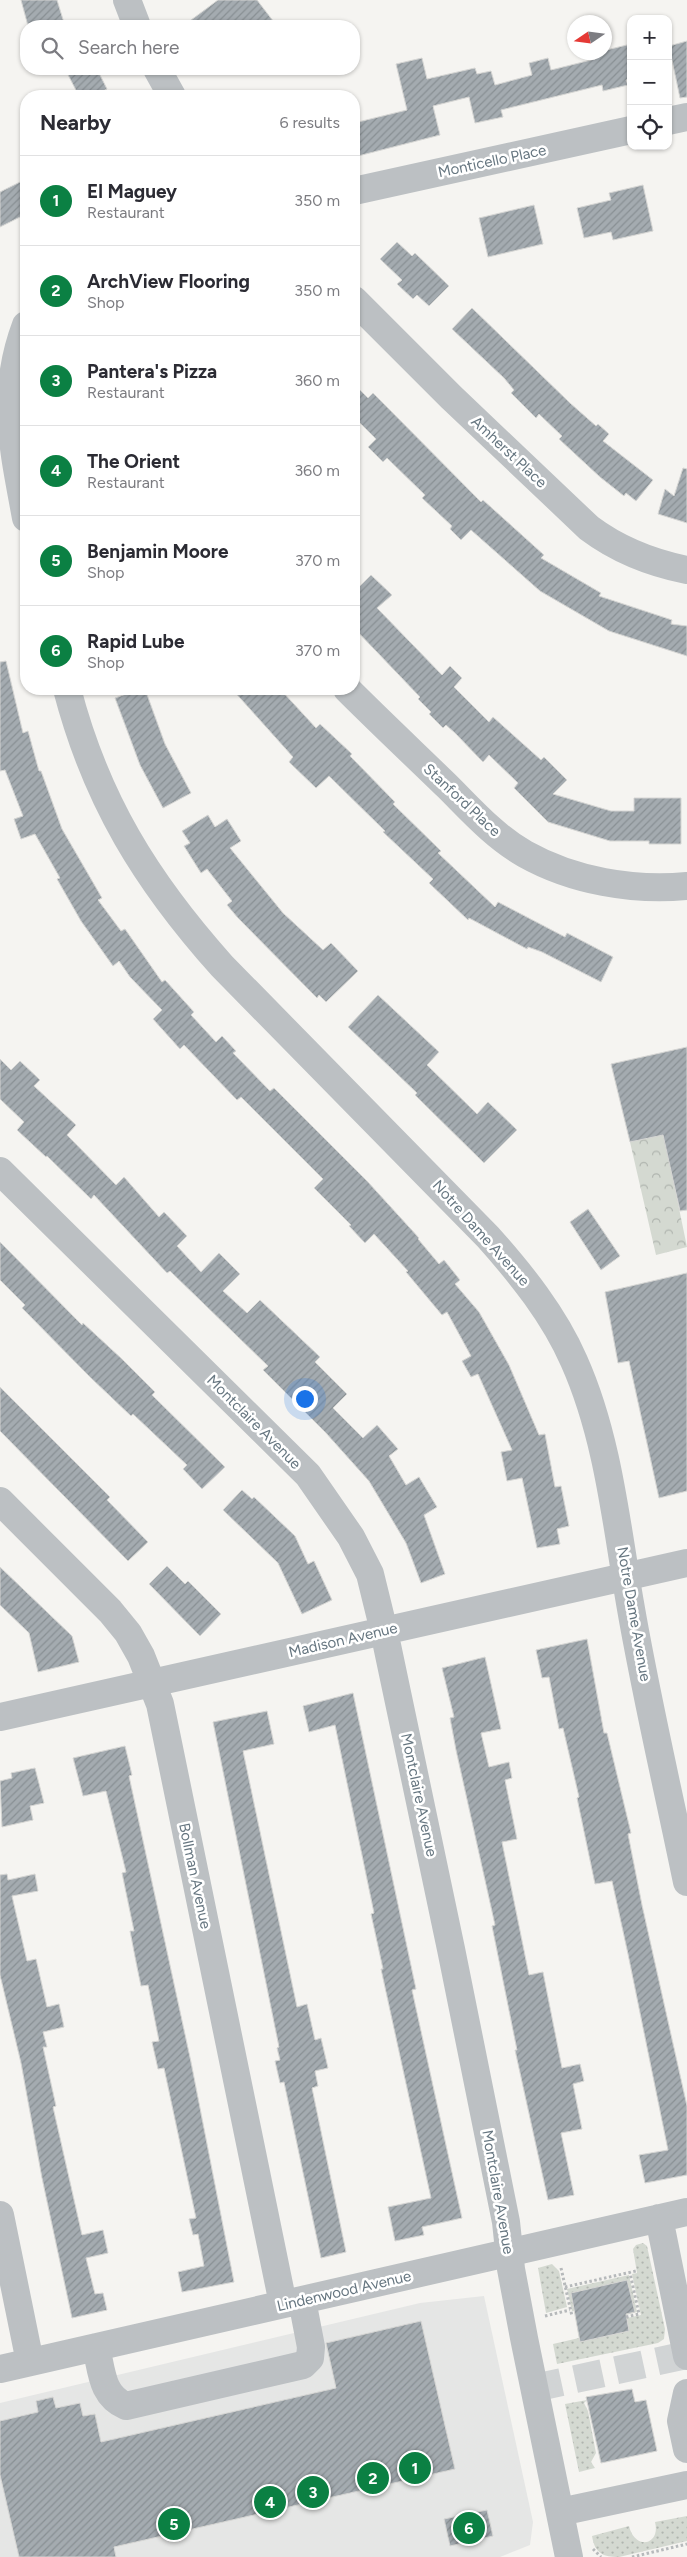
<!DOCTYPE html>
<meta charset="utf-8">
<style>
body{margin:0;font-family:Figtree,sans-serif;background:#f7f7f7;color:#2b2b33}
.controls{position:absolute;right:15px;top:15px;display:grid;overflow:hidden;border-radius:10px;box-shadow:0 1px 4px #0004}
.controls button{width:45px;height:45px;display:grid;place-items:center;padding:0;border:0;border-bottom:1px solid #e1e1e2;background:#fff;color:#2b2b33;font:25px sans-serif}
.compass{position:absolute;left:567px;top:15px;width:45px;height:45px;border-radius:50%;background:#fff;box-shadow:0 1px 4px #0004;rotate:257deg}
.you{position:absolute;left:304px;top:1398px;width:18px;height:18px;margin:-12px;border:4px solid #fff;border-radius:50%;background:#1a73e8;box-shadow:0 0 0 8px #1a73e833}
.badge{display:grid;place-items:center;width:32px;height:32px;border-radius:50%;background:#0b8043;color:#fff;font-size:16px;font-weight:700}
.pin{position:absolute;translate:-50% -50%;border:2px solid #fff;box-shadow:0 1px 5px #0006}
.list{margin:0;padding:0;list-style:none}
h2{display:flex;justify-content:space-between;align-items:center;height:65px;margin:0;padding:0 20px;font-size:21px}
h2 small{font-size:16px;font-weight:400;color:#7c7c81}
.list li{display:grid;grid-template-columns:32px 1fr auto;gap:15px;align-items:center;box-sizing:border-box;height:90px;padding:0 20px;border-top:1px solid #e1e1e2}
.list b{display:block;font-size:19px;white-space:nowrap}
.list p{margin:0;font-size:16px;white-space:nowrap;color:#7c7c81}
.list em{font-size:16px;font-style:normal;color:#7c7c81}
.icon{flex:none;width:28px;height:28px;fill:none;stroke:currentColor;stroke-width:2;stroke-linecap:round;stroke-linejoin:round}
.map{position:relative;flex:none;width:687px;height:2557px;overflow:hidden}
.search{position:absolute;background:#fff;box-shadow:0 1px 4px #0004;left:20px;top:20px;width:340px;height:55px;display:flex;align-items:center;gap:12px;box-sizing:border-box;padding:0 18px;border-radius:20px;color:#7c7c81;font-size:19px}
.panel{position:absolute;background:#fff;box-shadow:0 1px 4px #0004;left:20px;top:90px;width:340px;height:605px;border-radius:20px}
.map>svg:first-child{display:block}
</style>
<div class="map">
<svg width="687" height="2557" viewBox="0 0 687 2557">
<defs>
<pattern id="grass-dots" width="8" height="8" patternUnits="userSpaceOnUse" patternTransform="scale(1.25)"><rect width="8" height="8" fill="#d4d9d1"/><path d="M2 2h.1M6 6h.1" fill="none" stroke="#b0b5af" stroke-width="1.8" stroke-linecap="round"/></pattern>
<pattern id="park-crowns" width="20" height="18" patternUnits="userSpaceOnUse" patternTransform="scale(1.25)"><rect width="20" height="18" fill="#d4d9d1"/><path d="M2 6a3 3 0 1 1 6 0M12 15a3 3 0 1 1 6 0" fill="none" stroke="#b0b5af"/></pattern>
<pattern id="building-hatch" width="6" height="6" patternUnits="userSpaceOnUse" patternTransform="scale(1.25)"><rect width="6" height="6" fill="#a4abb0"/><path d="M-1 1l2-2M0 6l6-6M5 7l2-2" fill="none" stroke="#899094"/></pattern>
</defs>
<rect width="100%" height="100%" fill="#f5f4f1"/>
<path fill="#e5e6e5" d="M484 2296 533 2522 530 2545 500 2557H0V2403L420 2303Z"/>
<path fill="url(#grass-dots)" d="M643 2243 647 2246 665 2329 664 2339 658 2343 557 2364 553 2344 579 2338 580 2342 629 2331 627 2318 641 2315 632 2274 637 2273 633 2249 636 2245Z
M552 2264 559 2271 567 2307 546 2313 538 2268Z
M629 2275 637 2312 626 2315 572 2311 567 2289Z
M587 2400 584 2403 588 2411 595 2448 596 2453 591 2462 595 2468 579 2472 565 2404Z
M687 2516V2541L619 2557C602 2557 595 2553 592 2536L629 2526C635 2551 661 2545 655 2522Z"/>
<path fill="url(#park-crowns)" d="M667 1133 668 1155 687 1247 656 1255 630 1142Z"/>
<path fill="url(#building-hatch)" stroke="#d6d6d4" d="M21 0H57L65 26H28Z
M218 0H257L277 26H183Z
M687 41V97L680 98 669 46Z
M631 44V79L626 80 628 85 603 91 602 85 501 110 503 117 475 123 469 97 433 106 440 135 354 157V123L407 110 396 64 422 58 427 79 475 68 477 74 491 71 495 85 532 75 529 63 548 58 551 70 595 59 594 53Z
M65 69H97L107 89 92 96H79Z
M26 179V214L0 227V192Z
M643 185 653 231 613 240 611 232 584 238 577 208 611 200 609 193Z
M534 205 543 244 488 257 479 218Z
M397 242 412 256 415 253 449 286 429 306 417 295 413 299 397 284 402 280 380 259Z
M472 308 570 403 596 426 598 424 609 434 603 441 653 480 636 501 626 493 624 496 600 477 559 439 562 436 539 414 536 418 511 393 514 390 504 378 452 329Z
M354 384 368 398 373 393 481 502 483 500 544 555 541 558 601 593 599 596 672 620 671 624 687 626V656L609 631 540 591 471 530 461 540 450 529 452 526 422 498 425 495 387 458 383 462 368 447 376 439 354 417Z
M683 468 687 469V523L658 514 665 489 674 496Z
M371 575 392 595 377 608 442 675 450 666 462 678 454 687 489 722 493 717 541 760 544 757 567 780 553 794 611 811H634V798H681V844H649V841H610L548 822 514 788 518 783 489 755 483 762 455 733 446 725 443 728 429 714 431 712 418 699 420 697 354 628V592Z
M6 661 23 733 28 731 39 771H41L62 829 102 898 98 900 121 931 125 929 162 982 165 980 194 1012 191 1015 216 1042 222 1036 236 1051 233 1053 270 1091 274 1088 367 1181 419 1238 418 1239 439 1264 444 1260 460 1280 455 1284 479 1312 509 1365 539 1435 545 1434 555 1487 561 1486 569 1526 557 1529 560 1544 537 1548 522 1478 507 1481 501 1452 512 1450 478 1374 471 1377 462 1361 471 1356 447 1312 442 1315 406 1272 408 1271 374 1234 365 1243 349 1226 351 1225 314 1188 323 1179 241 1097 237 1100 184 1045 180 1049 153 1019 162 1010 130 977 119 961 113 966 81 921 57 879 60 878 35 834 21 839 14 819 23 816 5 770 0 771V662Z
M140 689H145L165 744 191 793 163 808 140 765 115 698Z
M232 689H280L316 728 320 724 352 754 350 756 395 802 393 804 441 851 438 853 495 907 498 902 565 937 567 933 613 957 601 982 542 952 528 947 527 949 469 918 468 920 429 883 433 879 383 832 385 831 329 776 316 788 289 762 293 757Z
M208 815 215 827 227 819 241 841 230 848 283 913 323 950 331 943 358 971 326 1002 319 995 317 998 238 918 227 905 232 901 207 869 201 873 184 846 190 843 182 831Z
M378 995 439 1052 427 1065 477 1114 488 1102 517 1130 484 1163 415 1095 417 1093 348 1027Z
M687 1047V1210L680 1211 663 1135 630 1142 611 1064Z
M0 1059 11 1070 20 1061 40 1080 34 1086 76 1125 67 1135 116 1185 124 1177 159 1217 164 1212 187 1236 177 1246 201 1272 219 1253 240 1274 223 1291 247 1313 260 1300 320 1357 315 1362 347 1394 333 1408 363 1438 377 1425 398 1449 389 1456 406 1485 419 1477 437 1507 424 1515 445 1574 421 1583 406 1543 369 1481 326 1433 263 1370 268 1366 170 1271 167 1273 94 1195 91 1199 47 1156 46 1157 17 1130 24 1122 0 1099Z
M588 1209 620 1256 601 1270 570 1222Z
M0 1242 82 1325 83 1323 123 1360 155 1392 152 1395 225 1467 202 1489 183 1469 187 1465 133 1414 131 1416 90 1377 22 1308 25 1305 0 1280Z
M687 1273V1491L659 1498 629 1361 618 1363 605 1292Z
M0 1387 110 1497 107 1500 148 1542 128 1561 0 1431Z
M242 1490 252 1499 254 1497 295 1536 308 1564 314 1561 332 1600 302 1614 278 1563 223 1510Z
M167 1566 185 1584 188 1581 221 1614 200 1636 149 1584Z
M0 1567 72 1636 79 1662 38 1672 29 1633 0 1605Z
M587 1639 604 1733H607L631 1833 628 1834 642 1905 687 2106V2175L645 2183 639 2155 668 2150 628 1954 612 1881 595 1884 577 1798 579 1797 563 1728 559 1729 549 1677 542 1678 536 1650Z
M485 1657 501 1729 481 1733 489 1767 509 1762 512 1778 505 1780 517 1839 502 1842 529 1975 543 1972 562 2068 580 2064 584 2081 573 2084 582 2129 561 2133 574 2195 548 2200 515 2050H517L492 1926 495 1925 456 1750 450 1718 454 1717 442 1668Z
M353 1693 416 1989 412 1990 462 2218 422 2227 424 2235 395 2241 388 2207 431 2198 381 1969H383L371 1914 374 1913 335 1725 309 1732 303 1706Z
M267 1711 274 1744 243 1751 297 2007 307 2004 315 2040 321 2038 328 2068 315 2071 318 2086 312 2088 346 2252 321 2258 284 2082 280 2083 275 2061 280 2060 277 2048 279 2047 213 1722Z
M125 1746 132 1775 129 1776 191 2062 234 2282 182 2292 178 2272 204 2266 198 2234 193 2235 189 2219 196 2218 164 2068 158 2069 152 2042 159 2041 148 1985 141 1986 137 1967 130 1931H134L122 1873 126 1872 106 1791 83 1796 73 1758Z
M35 1768 44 1803 30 1806 33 1820 2 1827 0 1781 12 1778 11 1773Z
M7 1874 8 1880 35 1874 38 1891 12 1896 27 1961 36 1959 47 2007 59 2004 64 2027 43 2032 47 2047H43L56 2106 53 2107 82 2235 103 2230 108 2253 86 2258 95 2294 103 2293 107 2310 72 2318 42 2178 21 2063 0 1975V1875Z
M627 2280 635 2312 626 2314 629 2331 580 2342 571 2293Z
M421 2321 455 2469 114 2547 116 2557H19L0 2475V2421L38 2412 36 2401 53 2397 56 2408 80 2403 83 2416 95 2414 101 2442 336 2388 326 2343Z
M632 2389 635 2402 646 2400 657 2451 601 2463 586 2397Z
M487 2510 493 2536 450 2546 444 2519Z"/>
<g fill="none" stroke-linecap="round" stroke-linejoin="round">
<path stroke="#d1d4d5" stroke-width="28" stroke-dasharray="28 14" stroke-linecap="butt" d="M534 2388 687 2355"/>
<path stroke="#b6b9bb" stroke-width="3" stroke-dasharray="2.5 2.5" stroke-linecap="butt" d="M561 2268 572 2316
M565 2287 636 2271
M545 2316 570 2310
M626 2317 639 2314 630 2273
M593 2549 601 2557
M632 2557 687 2544"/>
<path stroke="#bcc0c3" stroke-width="28" d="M127 0 137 26
M157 69 172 96
M668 121 687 117
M354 191 631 130
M354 300 451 397 589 528C617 549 652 563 687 570
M26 325C0 394 13 447 26 518
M67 689C96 800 146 881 222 966L488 1237C521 1274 554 1315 574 1361 608 1437 616 1522 630 1603 646 1697 668 1789 687 1882
M347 689C380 722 414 754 448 787 472 811 495 837 525 854 573 881 633 891 687 886
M0 1171 308 1475 351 1537 370 1574 384 1631 451 1949 506 2222 511 2269 524 2338 569 2557
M0 1501 110 1611 128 1633 141 1656 160 1704 283 2304
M0 1717 687 1563
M0 2215 30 2362
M659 2218 687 2356
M96 2347C102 2371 101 2395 126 2406L303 2365 310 2358 311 2347 302 2300
M0 2369 687 2212
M687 2393 681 2421 687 2449
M560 2512 687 2485"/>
</g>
<g text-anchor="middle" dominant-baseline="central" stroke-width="5" stroke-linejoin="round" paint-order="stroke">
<g font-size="15" fill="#667680" stroke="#fff">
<text transform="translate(492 161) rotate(-12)">Monticello Place</text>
<text transform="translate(509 452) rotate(43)">Amherst Place</text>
<text transform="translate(462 800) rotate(43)">Stanford Place</text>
<text transform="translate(481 1233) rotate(48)">Notre Dame Avenue</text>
<text transform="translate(254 1422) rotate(45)">Montclaire Avenue</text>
<text transform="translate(634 1614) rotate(80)">Notre Dame Avenue</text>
<text transform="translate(343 1640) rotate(-13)">Madison Avenue</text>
<text transform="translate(419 1795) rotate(78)">Montclaire Avenue</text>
<text transform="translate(195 1876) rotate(78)">Bollman Avenue</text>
<text transform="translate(498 2192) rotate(80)">Montclaire Avenue</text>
<text transform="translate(344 2291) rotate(-13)">Lindenwood Avenue</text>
</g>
</g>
</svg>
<div class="controls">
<button>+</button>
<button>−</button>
<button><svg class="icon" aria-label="locate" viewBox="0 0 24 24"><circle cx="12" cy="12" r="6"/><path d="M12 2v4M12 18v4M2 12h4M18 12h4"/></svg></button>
</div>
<svg class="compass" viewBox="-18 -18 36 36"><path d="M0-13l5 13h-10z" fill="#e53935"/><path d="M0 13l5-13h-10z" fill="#7c7c81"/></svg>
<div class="you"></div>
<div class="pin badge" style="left:415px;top:2468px">1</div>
<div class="pin badge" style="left:373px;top:2478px">2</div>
<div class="pin badge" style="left:313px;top:2492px">3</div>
<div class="pin badge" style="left:270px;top:2502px">4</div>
<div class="pin badge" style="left:174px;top:2524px">5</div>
<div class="pin badge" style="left:469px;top:2528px">6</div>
<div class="search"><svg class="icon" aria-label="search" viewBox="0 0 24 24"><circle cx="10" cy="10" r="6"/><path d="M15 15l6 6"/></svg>Search here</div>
<section class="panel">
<h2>Nearby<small>6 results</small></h2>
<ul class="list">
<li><span class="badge">1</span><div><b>El Maguey</b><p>Restaurant</p></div><em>350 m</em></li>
<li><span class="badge">2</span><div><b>ArchView Flooring</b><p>Shop</p></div><em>350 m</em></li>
<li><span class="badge">3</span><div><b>Pantera's Pizza</b><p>Restaurant</p></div><em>360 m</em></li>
<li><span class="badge">4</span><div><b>The Orient</b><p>Restaurant</p></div><em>360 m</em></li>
<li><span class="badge">5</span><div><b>Benjamin Moore</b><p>Shop</p></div><em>370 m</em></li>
<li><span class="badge">6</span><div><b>Rapid Lube</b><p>Shop</p></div><em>370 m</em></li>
</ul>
</section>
</div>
